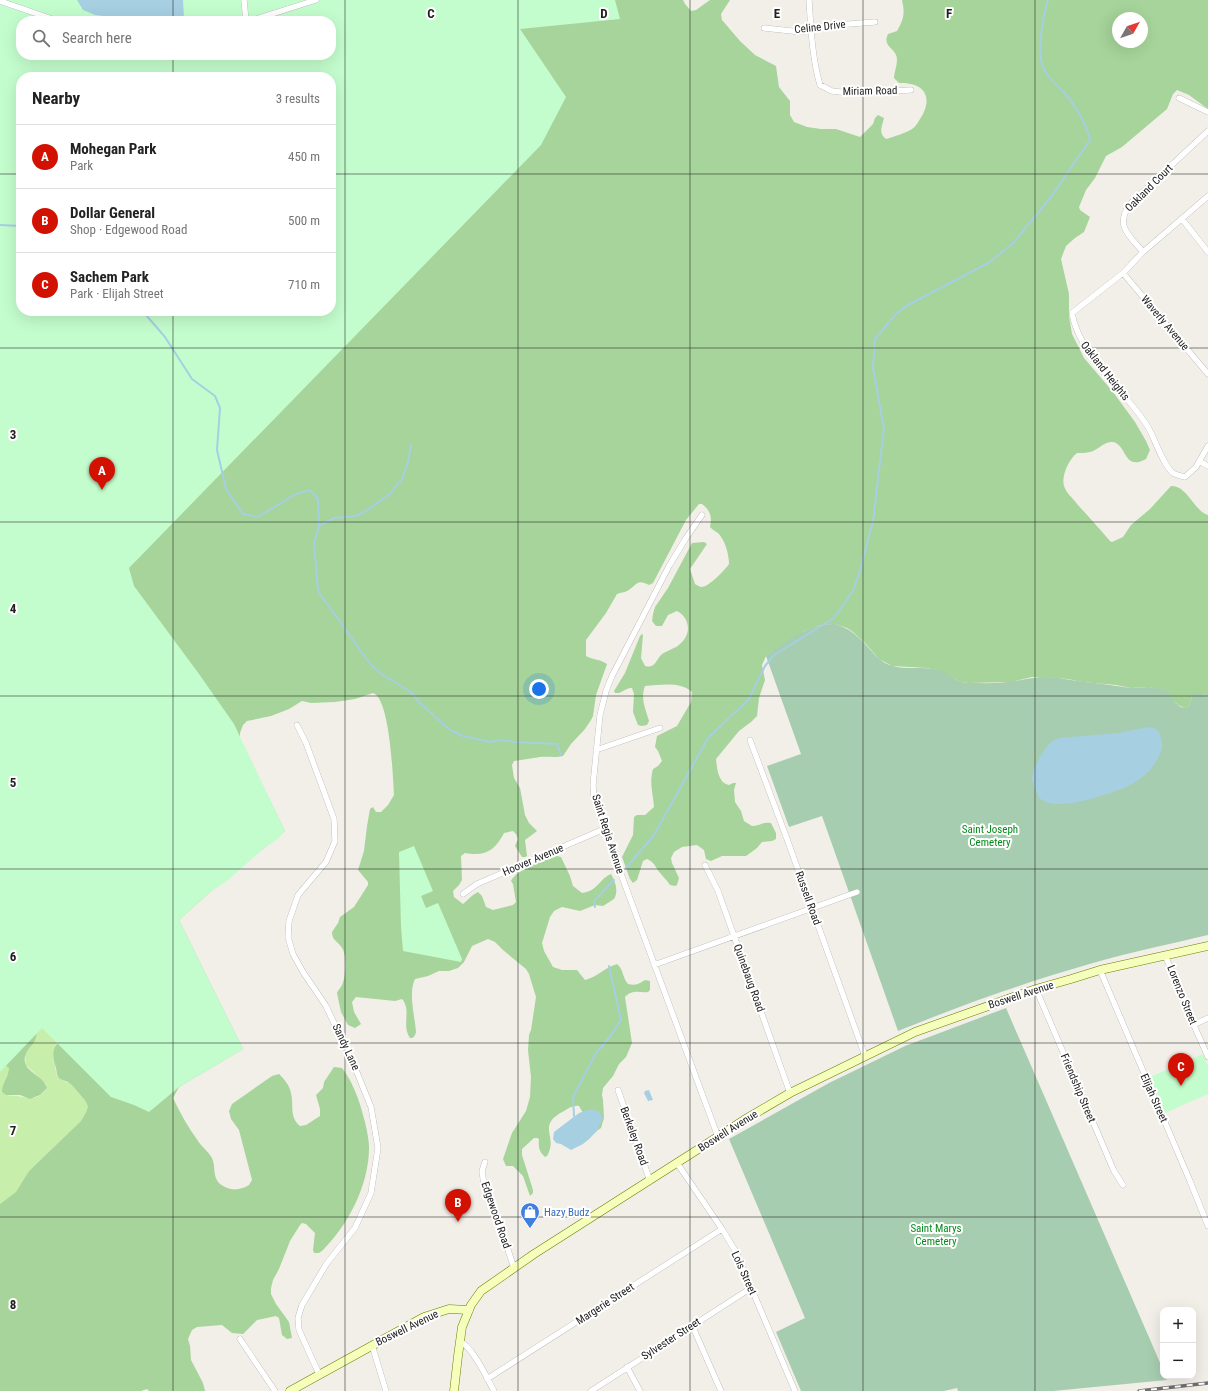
<!DOCTYPE html>
<meta charset="utf-8">
<style>
body{margin:0;font-family:"Roboto Condensed",sans-serif;background:#f2f2f2;color:#222}
.controls{position:absolute;right:12px;bottom:12px;display:grid;overflow:hidden;border-radius:8px;box-shadow:0 4px 16px #0002}
.controls button{width:36px;height:36px;display:grid;place-items:center;padding:0;border:0;border-bottom:1px solid #e0e0e0;background:#fff;color:#222;font:20px sans-serif}
.compass{position:absolute;left:1112px;top:12px;width:36px;height:36px;border-radius:50%;background:#fff;box-shadow:0 4px 16px #0002;rotate:50deg}
.you{position:absolute;left:539px;top:689px;width:14px;height:14px;margin:-10px;border:3px solid #fff;border-radius:50%;background:#1a73e8;box-shadow:0 0 0 6px #1a73e833}
.badge{display:grid;place-items:center;width:26px;height:26px;border-radius:50%;background:#d31100;color:#fff;font-size:13px;font-weight:700}
.pin{position:absolute;translate:-50% -33px;filter:drop-shadow(0 1px 2px #0008)}
.pin::after{content:'';position:absolute;top:21px;width:14px;height:12px;background:inherit;clip-path:polygon(0 0,100% 0,50% 100%)}
.list{margin:0;padding:0;list-style:none}
h2{display:flex;justify-content:space-between;align-items:center;height:52px;margin:0;padding:0 16px;font-size:17px}
h2 small{font-size:13px;font-weight:400;color:#767676}
.list li{display:grid;grid-template-columns:26px 1fr auto;gap:12px;align-items:center;box-sizing:border-box;height:64px;padding:0 16px;border-top:1px solid #e0e0e0}
.list b{display:block;font-size:15px;white-space:nowrap}
.list p{margin:0;font-size:13px;white-space:nowrap;color:#767676}
.list em{font-size:13px;font-style:normal;color:#767676}
.icon{flex:none;width:22px;height:22px;fill:none;stroke:currentColor;stroke-width:2;stroke-linecap:round;stroke-linejoin:round}
.map{position:relative;flex:none;width:1208px;height:1391px;overflow:hidden}
.search{position:absolute;background:#fff;box-shadow:0 4px 16px #0002;left:16px;top:16px;width:320px;height:44px;display:flex;align-items:center;gap:10px;box-sizing:border-box;padding:0 14px;border-radius:16px;color:#767676;font-size:15px}
.panel{position:absolute;background:#fff;box-shadow:0 4px 16px #0002;left:16px;top:72px;width:320px;height:244px;border-radius:16px}
.map>svg:first-child{display:block}
</style>
<div class="map">
<svg width="1208" height="1391" viewBox="0 0 1208 1391">
<rect width="100%" height="100%" fill="#f2efe8"/>
<path fill="#c7efab" d="M79 994 53 1051V1058L57 1076 60 1079 71 1084 85 1098 87 1102V1111L81 1121 74 1128 29 1171 17 1192 0 1204V1055L9 1068V1073L7 1077 9 1096C25 1094 34 1106 47 1088L46 1084 26 1065 25 1055C31 1045 37 1039 36 1027Z"/>
<path fill="#a6d49a" fill-rule="evenodd" d="M422 0H683L685 4 691 11 696 10 710 0H730L721 14 722 20 740 41 755 55 776 66 779 87 790 101V115L794 122 807 127 821 129H836L860 137 873 124 875 118 878 115 884 118C882 127 878 133 886 139 895 136 904 134 912 129 917 126 919 120 922 116 934 94 921 82 899 83L894 78C894 70 900 61 895 53 891 47 883 44 888 34L897 31C904 19 905 13 902 0H1208V109L1189 95 1177 90 1173 94 1167 109 1122 147 1106 156 1095 178 1086 190 1079 207 1080 210 1090 217 1084 232 1075 238 1066 246 1061 259 1069 294V316L1072 334 1084 358 1113 392 1135 422 1146 441 1150 450 1146 459C1123 472 1127 443 1112 442 1104 441 1097 451 1090 452 1086 453 1081 453 1077 453 1069 459 1061 476 1064 486 1066 493 1073 498 1077 504 1088 516 1099 528 1110 541L1112 542 1123 537 1131 525 1150 509 1171 486C1187 485 1195 512 1208 515V697L1204 695 1192 697 1189 706 1185 708 1178 705 1164 690 1148 687 1131 688 1116 685 1082 682 1068 679 1044 677H1032L1011 682 968 683 961 682 937 670 927 668 892 666 879 659 866 644 853 632 847 628 835 624 821 625 804 631 773 651 766 656 762 665 765 680 759 698 757 716 751 722 739 731 716 759C717 768 718 783 729 785L733 783H736L734 790 735 802 741 811 744 821 752 826C760 826 762 822 771 823L776 833V839L772 841 762 842 757 848 746 856H722L711 861 706 859 704 850 697 845 682 847 674 852 671 858 672 863 679 878 677 885 675 886 670 885C667 880 664 878 661 874 655 868 656 863 647 859L643 861 637 880 633 883 630 879 622 857 633 835 634 817 637 815H645L654 807C653 793 649 783 653 769L658 766 662 761 658 751 655 747 657 736 677 726 691 702 692 692C680 681 660 685 645 686 640 699 646 710 649 721L647 725 642 726 638 725 633 712 634 694 632 688C626 687 622 694 615 693L614 691 625 673 640 636 642 634 643 635 641 658 645 666C655 669 656 660 661 655 667 650 675 649 680 644 692 634 690 618 677 611L668 615 662 626H656L652 621 653 614 655 607 668 588 692 543 704 542 707 544 690 569 695 584C695 584 700 587 701 587 708 588 725 570 729 564 729 554 725 540 718 533 715 531 713 530 710 527 712 517 711 511 702 504H699L686 520 653 583 649 585C636 578 637 586 627 591 624 593 621 592 617 594L606 613 586 640V656C593 660 600 659 607 664L596 695 593 716 591 720 585 729 571 744 563 756C555 758 548 756 540 757 532 758 523 760 514 761L512 765 514 778 520 788 525 815 529 823 537 831 525 840 527 856 525 857H522L515 846 518 839 516 834 513 831 504 833C495 850 486 857 465 853L461 856 462 880 459 885 453 891 454 897 463 904 473 895 478 892 482 896 486 907 493 910 513 905 516 902 513 884 511 881C517 869 545 860 557 856L561 857 570 876 573 886 582 893C598 891 599 879 611 874 615 881 619 891 614 899L603 906 595 905 580 911 562 907 554 911 550 917 542 943 544 951 553 967 562 970H577L585 980C597 977 606 967 617 964 624 970 622 977 628 984 635 986 639 984 645 980L650 981V990L648 992C639 993 633 989 625 997L632 1043 626 1057 619 1064 613 1076 603 1088 602 1095 603 1100 604 1118 601 1128C592 1133 591 1140 583 1143V1113L579 1106C574 1105 569 1108 564 1111 535 1126 559 1136 547 1156L545 1157C539 1151 538 1147 539 1139L537 1138H534L522 1149V1155L533 1190V1193L530 1196 523 1176 513 1166H506L503 1159 512 1133 526 1111 530 1097 531 1077 528 1050 529 1035 531 1030 536 997 529 974 526 969 503 950 495 942 488 939 472 946 464 962 458 968 449 971H439L428 976 415 979C408 993 415 1017 416 1032 415 1036 414 1038 410 1038 401 1026 412 1010 402 999L395 1001 356 997 352 1002 354 1012 361 1024 355 1028 348 1025 341 1012 337 993C338 990 340 989 342 985 346 978 347 954 342 948 338 941 332 941 332 932L338 923 340 917 354 907 368 885V882L358 870 364 851 367 826 370 809 373 807 376 812H381L388 805 394 795C393 778 390 698 373 693L355 699 335 702 311 703 302 701 289 709 271 716 247 721 243 725 240 733V739L285 831 209 893 179 920 243 1049 179 1087 173 1098C180 1113 188 1127 198 1141 202 1147 208 1151 212 1158 216 1166 212 1177 220 1184 229 1191 239 1191 249 1185L252 1180 239 1130 231 1119 229 1111 232 1104 272 1076 279 1074C284 1079 290 1086 291 1093 294 1105 289 1117 300 1126L306 1125 320 1116V1109L316 1095 323 1088 324 1082 334 1067 342 1068C352 1081 359 1099 363 1115 366 1125 368 1135 369 1145 370 1183 349 1224 323 1250L319 1253H314L313 1250 315 1233 306 1224 302 1223 300 1225 290 1241 279 1269 273 1280 271 1288V1294L276 1304 289 1322 292 1338 287 1339 282 1335 279 1318 276 1316 257 1320 243 1334 232 1333 222 1325 197 1327 192 1330 188 1339 190 1346 191 1360 203 1383 205 1391H149L147 1389 141 1391H0V1204L16 1192 29 1171 81 1121C91 1105 89 1105 78 1092 75 1089 73 1085 69 1083 66 1080 61 1081 58 1077 56 1073 57 1069 55 1065 49 1044 59 1042 75 1033L36 1027C37 1032 37 1037 34 1042 30 1048 23 1054 25 1062 27 1073 44 1076 47 1088L40 1095 30 1099 20 1095H6L2 1092C2 1083 9 1077 9 1068L4 1064 0 1055 43 693 0 25 21 55V311H331V55ZM1118 18H1142V42H1118Z"/>
<path fill="#a7cdb0" d="M835 624C849 628 858 636 867 646 875 655 881 663 893 666 907 670 923 666 938 670 949 673 957 683 968 683 983 683 999 684 1014 681 1024 680 1033 677 1044 677 1061 677 1078 682 1095 683 1107 685 1119 686 1131 688 1137 688 1143 687 1149 687 1153 688 1160 688 1164 690 1173 694 1177 713 1189 706L1192 697 1195 693H1200L1208 697V935C1170 944 1131 952 1093 963 1026 982 962 1005 898 1031L822 816 789 827 767 766 801 754 766 656C785 641 810 623 835 624Z
M1006 1008 1158 1358 1163 1370V1376H1165L1167 1380 1053 1391H958L957 1388 944 1391H801L776 1332 805 1318 729 1139 829 1083 905 1046Z"/>
<path fill="#c4fdcd" fill-rule="evenodd" d="M0 0H615L620 19 520 29 566 97 541 145 129 568 134 586 199 674 234 724 285 831 278 839 264 848 227 881 209 893 179 920 243 1049 179 1087 149 1112 134 1105 111 1097 42 1028 0 1072ZM21 21H331V55H21ZM21 77H331V311H21Z
M414 846 433 891 421 896 426 908 438 903 462 959 461 962 403 951 401 927 399 852Z
M1203 1054 1208 1066V1094L1165 1113 1150 1077Z"/>
<path fill="#a6cfe2" d="M77 0H183L184 18 167 21H146L95 15 83 10Z
M1149 727C1156 728 1159 730 1161 738 1163 745 1162 751 1158 758 1147 780 1126 788 1104 795 1087 800 1055 811 1039 798L1032 780 1033 772 1040 757 1048 745 1054 740 1060 738 1118 733Z
M649 1090 653 1100 648 1101 644 1093 645 1091Z
M588 1110H593L599 1111 603 1118 597 1131 583 1144 571 1150 561 1144 556 1143 553 1139 554 1132 579 1113Z"/>
<g fill="none" stroke-linecap="round" stroke-linejoin="round">
<path stroke="#a6cfe2" stroke-width="2" d="M0 225 21 226
M140 311 146 315 165 337 192 379 215 396 220 408 217 450 226 489 243 514 258 517 296 494 310 490 318 499 319 526 314 543 318 591 371 665 383 675 411 692 421 704 450 730 463 736 490 742 500 740 515 742 557 744 561 755
M319 526 334 518 356 516 366 511 390 494 402 479 408 462 411 445
M626 868 654 835 708 738 749 699 765 666 774 655 834 618 853 591 859 574 873 521 884 429 873 368 875 339 896 314 906 306 990 262 1013 243 1051 197 1090 140C1087 124 1073 102 1062 90 1056 84 1047 77 1044 69 1036 55 1043 16 1048 0
M595 907 594 901 614 880
M574 1116 573 1097 596 1053 612 1034 621 1020 609 966"/>
<g stroke="#a8a8a8" stroke-width="6">
<path id="street" d="M244 0 246 21
M809 0C811 29 812 57 820 85L832 91 849 93 911 90
M0 1 58 21
M250 21 316 0
M764 28 801 32 823 26 875 22
M1179 98 1208 112
M1208 196 1143 252 1123 273 1072 313C1079 356 1126 391 1148 427 1155 439 1163 465 1173 473 1176 475 1181 476 1185 477L1196 467 1208 446
M1182 219 1208 252
M1143 252C1130 236 1115 227 1129 205L1208 131
M1123 273 1208 374
M1199 461 1208 466
M702 515 686 538 669 566 612 676 606 691 600 715 593 785 594 797 600 817 718 1137
M297 725 306 743 334 819 335 841 326 862 298 895 289 921 288 937 293 954 303 972 326 1006 356 1070 371 1107 378 1148 371 1193 355 1228 327 1263 302 1305 298 1318 299 1330 319 1374
M750 740 787 839 865 1056
M596 750 660 728
M705 865 718 891 790 1093
M463 894 477 884 604 829
M1165 955 1189 1014 1208 1057
M654 965 857 892
M1100 970 1190 1181 1208 1226
M1036 989 1114 1171 1123 1185
M1193 1025 1208 1018
M618 1090 650 1181
M485 1162 482 1171 484 1185 494 1208 514 1268
M677 1163 722 1229 736 1252 795 1391
M692 1325 721 1391
M240 1339 275 1391
M460 1342C472 1345 488 1380 494 1391
M372 1345 386 1391
M627 1367 640 1391
M487 1379 722 1229
M591 1391 751 1288"/>
</g>
<g stroke="#688100" stroke-width="9">
<path id="secondary" d="M290 1391 424 1317 449 1309 469 1310
M454 1391 458 1356 462 1327 471 1305 481 1291 534 1254 744 1120 790 1093 915 1032 1036 989 1071 979 1100 970 1208 946"/>
</g>
<use href="#street" stroke="#fff" stroke-width="5.5"/>
<use href="#secondary" stroke="#f5feba" stroke-width="8"/>
<g stroke="#6f6f6f" stroke-width="3.5">
<path id="rail" d="M1139 1391 1208 1383"/>
</g>
<use href="#rail" stroke="#fff" stroke-width="2" stroke-dasharray="6" stroke-linecap="butt"/>
</g>
<path fill="none" stroke="#212121" stroke-width="1" stroke-opacity="0.55" d="M173 0V21M345 0V1391M518 0V1391M690 0V1391M863 0V1391M1035 0V1391M173 55V77M0 174H21M331 174H1208M173 311V1391M0 348H1208M0 522H1208M0 696H1208M0 869H1208M0 1043H1208M0 1217H1208"/>
<defs>
<g id="shop-pin" transform="scale(1)"><path d="M0 17L-7.5 6A9.5 9.5 0 1 1 7.5 6Z" fill="#3f7fe0" stroke="#fff"/><path d="M-5-2.5h2.3a2.7 3.5 0 0 1 5.4 0H5L5.5 6h-11ZM-1.5-2.5h3a1.5 2.3 0 0 0-3 0Z" fill="#fff"/></g>
</defs>
<g fill-rule="evenodd">
<use href="#shop-pin" x="530" y="1212"/>
</g>
<g text-anchor="middle" dominant-baseline="central" stroke-width="4" stroke-linejoin="round" paint-order="stroke">
<g font-size="11" fill="#212121" stroke="#fff">
<text transform="translate(820 27) rotate(-6)">Celine Drive</text>
<text transform="translate(870 91) rotate(-1)">Miriam Road</text>
<text transform="translate(1149 188) rotate(-45)">Oakland Court</text>
<text transform="translate(1165 323) rotate(50)">Waverly Avenue</text>
<text transform="translate(1105 371) rotate(52)">Oakland Heights</text>
<text transform="translate(608 834) rotate(72)">Saint Regis Avenue</text>
<text transform="translate(533 860) rotate(-23)">Hoover Avenue</text>
<text transform="translate(808 898) rotate(70)">Russell Road</text>
<text transform="translate(749 978) rotate(70)">Quinebaug Road</text>
<text transform="translate(1021 995) rotate(-18)">Boswell Avenue</text>
<text transform="translate(1182 995) rotate(68)">Lorenzo Street</text>
<text transform="translate(346 1047) rotate(65)">Sandy Lane</text>
<text transform="translate(1078 1088) rotate(67)">Friendship Street</text>
<text transform="translate(1154 1098) rotate(66)">Elijah Street</text>
<text transform="translate(728 1131) rotate(-32)">Boswell Avenue</text>
<text transform="translate(634 1136) rotate(70)">Berkeley Road</text>
<text transform="translate(496 1215) rotate(71)">Edgewood Road</text>
<text transform="translate(744 1273) rotate(66)">Lois Street</text>
<text transform="translate(605 1304) rotate(-33)">Margerie Street</text>
<text transform="translate(407 1328) rotate(-26)">Boswell Avenue</text>
<text transform="translate(671 1339) rotate(-33)">Sylvester Street</text>
</g>
<g font-size="11" fill="#048a1b" stroke="#fff">
<text x="990" y="829">Saint Joseph<tspan x="990" dy="13">Cemetery</tspan></text>
<text x="936" y="1228">Saint Marys<tspan x="936" dy="13">Cemetery</tspan></text>
</g>
<g font-size="11" fill="#366cbe" stroke="#fff" text-anchor="start">
<text x="544" y="1212">Hazy Budz</text>
</g>
</g>
<g font-size="13" text-anchor="middle" font-weight="bold" fill="#212121" stroke="#fff" stroke-width="4" stroke-linejoin="round" paint-order="stroke">
<text x="431" y="18">C</text>
<text x="604" y="18">D</text>
<text x="777" y="18">E</text>
<text x="949" y="18">F</text>
<text x="13" y="439">3</text>
<text x="13" y="613">4</text>
<text x="13" y="787">5</text>
<text x="13" y="961">6</text>
<text x="13" y="1135">7</text>
<text x="13" y="1309">8</text>
</g>
</svg>
<div class="controls">
<button>+</button>
<button>−</button>
</div>
<svg class="compass" viewBox="-18 -18 36 36"><path d="M0-13l5 13h-10z" fill="#e53935"/><path d="M0 13l5-13h-10z" fill="#767676"/></svg>
<div class="you"></div>
<div class="pin badge" style="left:102px;top:490px">A</div>
<div class="pin badge" style="left:458px;top:1222px">B</div>
<div class="pin badge" style="left:1181px;top:1086px">C</div>
<div class="search"><svg class="icon" aria-label="search" viewBox="0 0 24 24"><circle cx="10" cy="10" r="6"/><path d="M15 15l6 6"/></svg>Search here</div>
<section class="panel">
<h2>Nearby<small>3 results</small></h2>
<ul class="list">
<li><span class="badge">A</span><div><b>Mohegan Park</b><p>Park</p></div><em>450 m</em></li>
<li><span class="badge">B</span><div><b>Dollar General</b><p>Shop · Edgewood Road</p></div><em>500 m</em></li>
<li><span class="badge">C</span><div><b>Sachem Park</b><p>Park · Elijah Street</p></div><em>710 m</em></li>
</ul>
</section>
</div>
